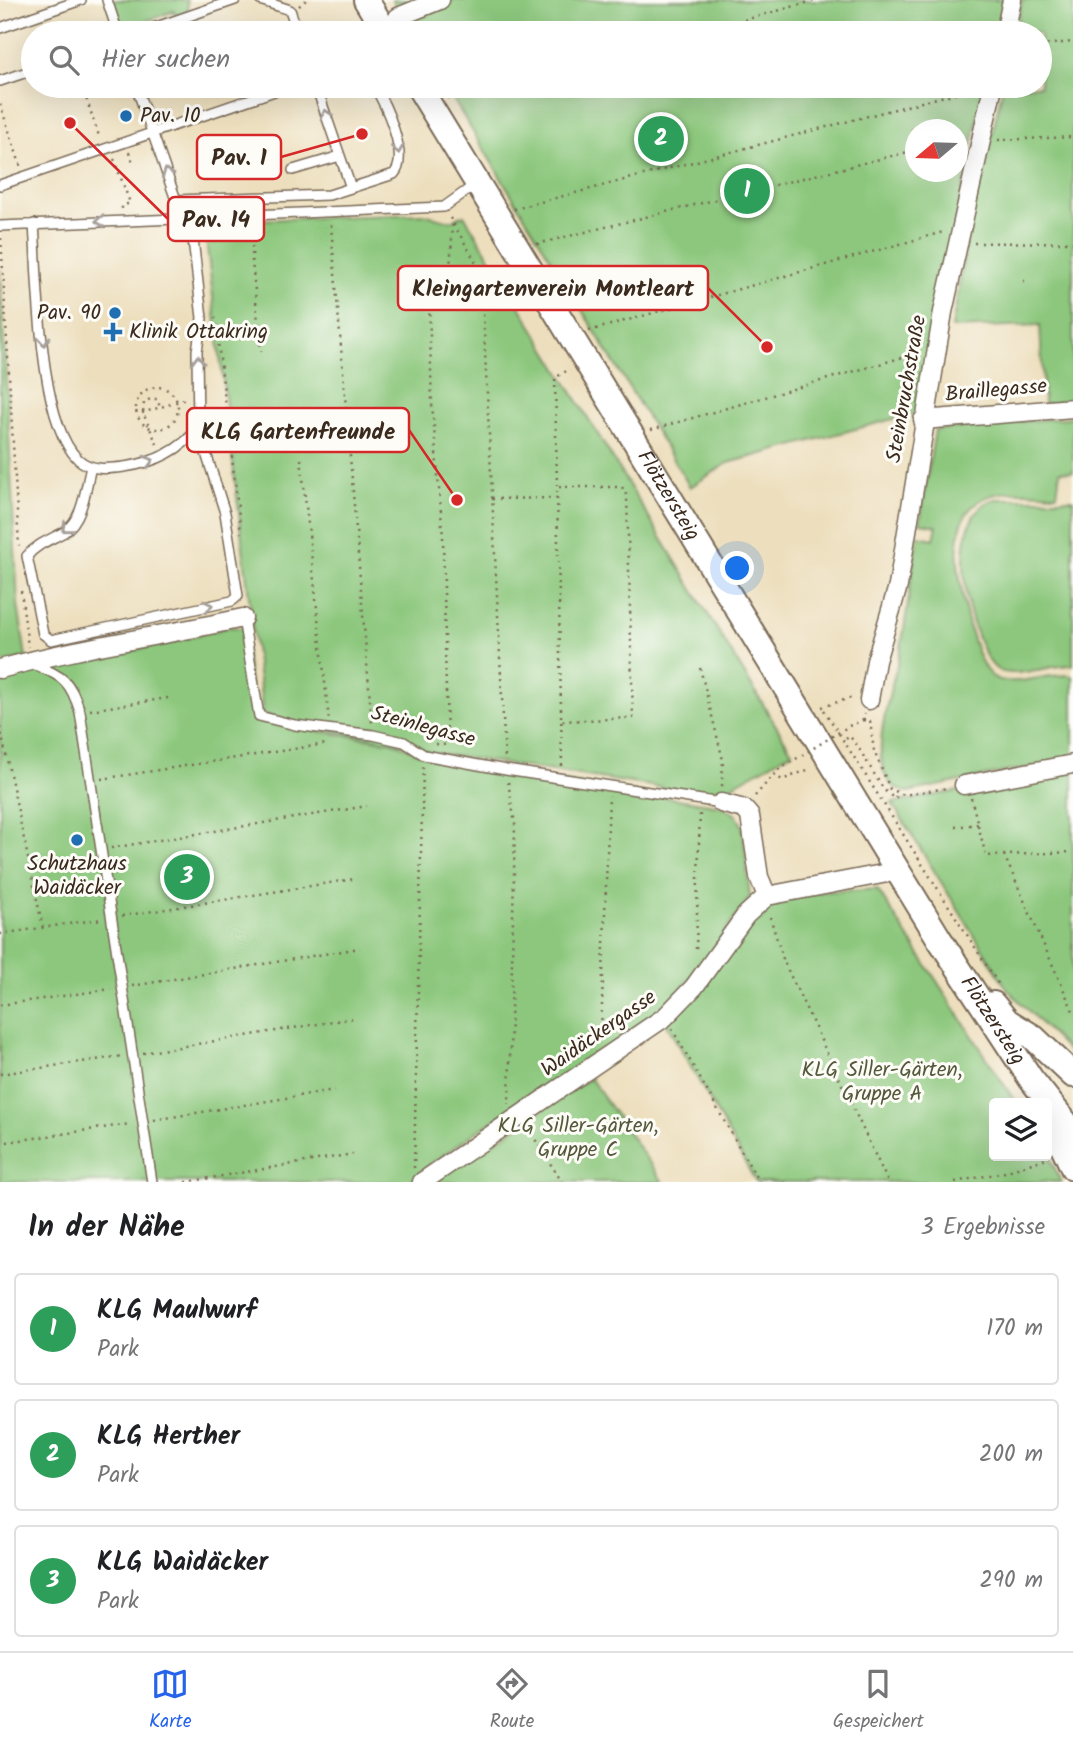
<!DOCTYPE html>
<html lang="de">
<meta charset="utf-8">
<style>
body{margin:0;font-family:Kalam,sans-serif;background:#f6f6f6;color:#202124}
.controls{position:absolute;right:21px;bottom:21px;display:grid;overflow:hidden;border-radius:7px;box-shadow:0 7px 28px #0002}
.controls button{width:63px;height:63px;display:grid;place-items:center;padding:0;border:0;border-bottom:2px solid #e0e0e0;background:#fff;color:#202124;font:35px sans-serif}
.compass{position:absolute;left:905px;top:119px;width:63px;height:63px;border-radius:50%;background:#fff;box-shadow:0 7px 28px #0002;rotate:251deg}
.you{position:absolute;left:738px;top:569px;width:24px;height:24px;margin:-18px;border:5px solid #fff;border-radius:50%;background:#1a73e8;box-shadow:0 0 0 10px #1a73e833}
.badge{display:grid;place-items:center;width:46px;height:46px;border-radius:50%;background:#2563eb;color:#fff;font-size:23px;font-weight:700}
.pin{position:absolute;translate:-50% -50%;border:4px solid #fff;box-shadow:0 2px 7px #0006}
.list{margin:0;padding:0;list-style:none}
h2{display:flex;justify-content:space-between;align-items:center;height:91px;margin:0;padding:0 28px;font-size:30px}
h2 small{font-size:23px;font-weight:400;color:#757577}
.list li{display:grid;grid-template-columns:46px 1fr auto;gap:21px;align-items:center;box-sizing:border-box;height:112px;margin:0 14px 14px;padding:0 14px;border:2px solid #e0e0e0;border-radius:7px}
.list b{display:block;font-size:26px;white-space:nowrap}
.list p{margin:0;font-size:23px;white-space:nowrap;color:#757577}
.list em{font-size:23px;font-style:normal;color:#757577}
.icon{flex:none;width:38px;height:38px;fill:none;stroke:currentColor;stroke-width:2;stroke-linecap:round;stroke-linejoin:round}
.map{position:relative;flex:none;width:1073px;height:1182px;overflow:hidden}
.search{position:absolute;background:#fff;box-shadow:0 7px 28px #0002;left:21px;right:21px;top:21px;height:77px;display:flex;align-items:center;gap:18px;box-sizing:border-box;padding:0 24px;border-radius:38px;color:#757577;font-size:26px}
.sheet{height:469px;background:#fff}
nav{display:flex;justify-content:space-around;align-items:center;box-sizing:border-box;height:98px;border-top:2px solid #e0e0e0;background:#fff;font-size:19px;color:#757577}
nav a{display:grid;justify-items:center;gap:4px}
nav .on{color:#2563eb}
.map>svg:first-child{display:block}
</style>
<div class="map">
<svg width="1073" height="1182" viewBox="0 0 1073 1182">
<rect width="100%" height="100%" fill="#fdfcf7"/>
<filter id="ink" filterUnits="userSpaceOnUse"><feTurbulence type="fractalNoise" baseFrequency=".0143" numOctaves="2"/><feDisplacementMap in="SourceGraphic" scale="14" xChannelSelector="R" yChannelSelector="G"/><feConvolveMatrix kernelMatrix="1 2 1 2 8 2 1 2 1" color-interpolation-filters="sRGB"/></filter>
<filter id="wash" filterUnits="userSpaceOnUse"><feTurbulence type="fractalNoise" baseFrequency=".00686" numOctaves="4" result="noise"/><feDisplacementMap in="SourceGraphic" scale="28" xChannelSelector="R" yChannelSelector="G"/><feGaussianBlur stdDeviation="1.57" result="paint"/><feColorMatrix in="noise" values="0 0 0 0 0 0 0 0 0 0 0 0 0 0 0 0 0 1.4 0 .05"/><feComposite in="paint" operator="in"/></filter>
<g filter="url(#wash)">
<rect width="100%" height="100%" fill="#eddfbe"/>
<path fill="#8cc77d" stroke="#64784e" stroke-width="2" fill-rule="evenodd" d="M115 0H187L188 12 177 16 174 11 146 21 147 26 126 32 122 29 113 5Z
M392 0H1006L998 33H413Z
M1022 0H1073V401L1044 404 1040 325 952 328 980 164 991 140 1003 86H1040V33H1015Z
M445 86H984L916 413 728 463 690 487ZM916 130H958V172H916Z
M423 214 451 221 464 215 792 752 724 790V797L428 752 417 746 301 725 263 714 204 222Z
M0 268 18 605 26 657 0 664Z
M1073 417V472L1060 471 1057 494C1032 493 999 486 978 502 964 511 959 529 958 545 955 570 972 663 993 677 1012 689 1050 671 1073 676V758L908 792C857 785 892 688 899 658 907 618 911 576 918 536L934 539 937 526 920 523 935 430Z
M996 499H1073V665C1054 664 1013 679 998 670 970 653 939 512 996 499Z
M229 627 243 628 254 718 309 730 392 742 435 760 721 806 736 815 742 825 750 897C723 933 698 976 664 1006 587 1075 487 1114 409 1182H0V676L169 643Z
M1073 770V1056L1008 990 892 803Z
M877 889 1016 1103H994V1156H1047V1151L1061 1182H756L666 1023C693 991 744 918 781 901 809 889 847 892 877 889Z
M590 1078 663 1182H434Z"/>
</g>
<g filter="url(#ink)">
<g fill="none" stroke-linecap="round" stroke-linejoin="round">
<g stroke="#796956" stroke-width="12">
<path id="lane" d="M107 0 118 33
M260 0 290 10 298 33
M0 28 81 0
M139 33 235 0
M0 81 33 70
M136 86 176 200 329 195 394 174C410 157 385 103 374 86
M316 86 351 188
M293 170 340 156
M0 185 289 86
M202 217 444 207 476 184
M34 224C38 279 38 421 78 459 91 471 108 469 124 467 153 463 180 451 198 428
M0 226 177 219 188 226 193 239 202 318 197 351 198 428 225 513 238 596 232 601 51 640 43 634 27 556C37 544 50 540 64 532 84 518 85 489 91 467
M243 618 259 716 295 725 373 735 404 742 424 755 506 770 721 803
M33 664C63 677 70 679 80 712L152 1182"/>
</g>
<g stroke="#796956" stroke-width="21">
<path id="street" d="M398 17 440 0
M1005 33 1012 0
M923 420 1073 408
M0 669C79 647 162 636 243 618
M869 700 876 661 898 586 943 312 993 86
M964 785 1073 764
M721 803 744 809 750 816 759 877 767 896
M422 1182 665 1017 694 987 746 915 767 896 898 871"/>
</g>
<g stroke="#796956" stroke-width="28">
<g id="secondary">
<path d="M366 0 386 33"/>
<path id="s1" d="M418 86 940 940 1031 1079 1073 1132"/>
<path d="M993 1004 1007 1021 1033 1037 1073 1075"/>
<path d="M1049 1116 1073 1168"/>
</g>
</g>
<path stroke="#796956" stroke-width="2.5" stroke-dasharray="2 5" stroke-linecap="butt" d="M299 6 306 0
M697 33 817 0
M1040 45 1073 42
M82 86 100 139
M448 98 496 86
M0 104 21 167
M998 140 1073 137
M129 152 134 165
M114 159 130 203 122 206V210
M514 209 975 88
M450 218 481 271 505 758
M253 225 252 261 261 352
M331 225 372 724
M1 238 19 546
M974 243 1073 242
M537 244 916 150
M1023 281H1026
M215 317 241 533
M589 331 943 232
M136 408a21 21 0 1 1 42 0a21 21 0 1 1-42 0Z
M142 413 186 399
M651 430 921 352
M157 444 143 413 144 403 150 399H157L160 407
M301 459 329 720
M559 487H622L627 496 633 718 562 721
M492 499 558 498
M21 591 28 647
M700 668 723 760 722 788
M822 707 853 697
M90 710 168 698
M824 710 999 985
M863 720 870 721 874 751 890 789 904 795 947 788
M849 726 863 720 865 714
M0 727 43 928
M846 739 849 736 855 742 884 790 895 799 898 793
M436 744 447 745 443 537 432 404 428 268 450 269 453 223
M562 766 555 378 568 370
M774 774 782 780 810 769
M101 779 326 744
M508 782 515 824 509 1104
M755 796 778 770
M971 798 986 856 1073 852
M955 827 978 824
M111 848 367 806
M1004 855 1073 1011
M122 916 354 879
M770 917 784 962 888 1182
M0 934 102 919
M696 949 700 810
M132 986 360 948
M0 1005 111 989
M672 1029 759 1182
M601 1034 609 796
M143 1053 354 1018
M0 1074 122 1056
M154 1120 334 1090
M528 1128 562 1182
M0 1143 130 1124
M414 1168 423 765
M186 1182 353 1154
M955 1182 1005 1172 1047 1158"/>
<use href="#lane" stroke="#fff" stroke-width="9"/>
<use href="#street" stroke="#fff" stroke-width="18"/>
<use href="#secondary" stroke="#fff" stroke-width="24"/>
<path stroke="#796956" stroke-width="2.5" stroke-dasharray="2 5" stroke-linecap="butt" d="M778 770 849 726"/>
</g>
<defs><path id="oneway-chevron" d="M-2-3.5L2.5 0L-2 3.5" fill="none" stroke-width="1.6" stroke-linecap="round" stroke-linejoin="round" transform="scale(1.75)"/></defs>
<g stroke="#a79f9a">
<use href="#oneway-chevron" transform="translate(326 114) rotate(-109)"/>
<use href="#oneway-chevron" transform="translate(398 149) rotate(81)"/>
<use href="#oneway-chevron" transform="translate(167 173) rotate(-110)"/>
<use href="#oneway-chevron" transform="translate(100 221) rotate(177)"/>
<use href="#oneway-chevron" transform="translate(44 341) rotate(85)"/>
<use href="#oneway-chevron" transform="translate(198 360) rotate(-92)"/>
<use href="#oneway-chevron" transform="translate(149 461) rotate(-17)"/>
<use href="#oneway-chevron" transform="translate(66 528) rotate(141)"/>
<use href="#oneway-chevron" transform="translate(208 606) rotate(-12)"/>
</g>
</g>
<g fill="#1f6fb2" stroke="#fdfcf7" stroke-width="2.5">
<circle cx="126" cy="116" r="7"/>
<circle cx="115" cy="313" r="7"/>
<path d="M109.5 321.5h7v7h7v7h-7v7h-7v-7h-7v-7h7z"/>
<circle cx="77" cy="840" r="7"/>
</g>
<g text-anchor="middle" dominant-baseline="central" stroke-width="6" stroke-linejoin="round" paint-order="stroke">
<g font-size="21" fill="#3b2a1e" stroke="#fdfcf7" text-anchor="start">
<text x="140" y="116">Pav. 10</text>
<text x="101" y="313" text-anchor="end">Pav. 90</text>
<text x="129" y="332">Klinik Ottakring</text>
<text x="77" y="864" text-anchor="middle">Schutzhaus<tspan x="77" dy="24">Waidäcker</tspan></text>
</g>
<g font-size="21" fill="#3b2a1e" stroke="#fdfcf7">
<text transform="translate(907 389) rotate(-80)">Steinbruchstraße</text>
<text transform="translate(996 391) rotate(-5)">Braillegasse</text>
<text stroke="none"><textPath href="#s1" startOffset="480">Flötzersteig</textPath></text>
<text transform="translate(423 727) rotate(15)">Steinlegasse</text>
<text stroke="none"><textPath href="#s1" startOffset="1097">Flötzersteig</textPath></text>
<text transform="translate(599 1034) rotate(-35)">Waidäckergasse</text>
</g>
<g font-size="21" fill="#53593a" stroke="#fdfcf7">
<text x="882" y="1070">KLG Siller-Gärten,<tspan x="882" dy="24">Gruppe A</tspan></text>
<text x="578" y="1126">KLG Siller-Gärten,<tspan x="578" dy="24">Gruppe C</tspan></text>
</g>
</g>
<path fill="none" stroke="#d62828" stroke-width="2.5" d="M362 134L281 157M70 123L168 219M767 347L708 288M457 500L409 430"/>
<g fill="#d62828" stroke="#fdfcf7" stroke-width="2.5">
<circle cx="362" cy="134" r="7"/>
<circle cx="70" cy="123" r="7"/>
<circle cx="767" cy="347" r="7"/>
<circle cx="457" cy="500" r="7"/>
</g>
<g fill="#fdfcf7" stroke="#d62828" stroke-width="2.5">
<rect x="197" y="135" width="84" height="44" rx="7"/>
<rect x="168" y="197" width="96" height="44" rx="7"/>
<rect x="398" y="266" width="310" height="44" rx="7"/>
<rect x="187" y="408" width="222" height="44" rx="7"/>
</g>
<g font-size="23" text-anchor="middle" font-weight="bold" fill="#3b2a1e">
<text x="239" y="165">Pav. 1</text>
<text x="216" y="227">Pav. 14</text>
<text x="553" y="296">Kleingartenverein Montleart</text>
<text x="298" y="439">KLG Gartenfreunde</text>
</g>
</svg>
<div class="controls">
<button><svg class="icon" aria-label="layers" viewBox="0 0 24 24"><path d="M12 4l9 5-9 5-9-5zM3 14l9 5 9-5"/></svg></button>
</div>
<svg class="compass" viewBox="-18 -18 36 36"><path d="M0-13l5 13h-10z" fill="#e53935"/><path d="M0 13l5-13h-10z" fill="#757577"/></svg>
<div class="you"></div>
<div class="pin badge" style="left:747px;top:191px;background:#2e9e5b">1</div>
<div class="pin badge" style="left:661px;top:139px;background:#2e9e5b">2</div>
<div class="pin badge" style="left:187px;top:877px;background:#2e9e5b">3</div>
<div class="search"><svg class="icon" aria-label="search" viewBox="0 0 24 24"><circle cx="10" cy="10" r="6"/><path d="M15 15l6 6"/></svg>Hier suchen</div>
</div>
<section class="sheet">
<h2>In der Nähe<small>3 Ergebnisse</small></h2>
<ul class="list">
<li><span class="badge" style="background:#2e9e5b">1</span><div><b>KLG Maulwurf</b><p>Park</p></div><em>170 m</em></li>
<li><span class="badge" style="background:#2e9e5b">2</span><div><b>KLG Herther</b><p>Park</p></div><em>200 m</em></li>
<li><span class="badge" style="background:#2e9e5b">3</span><div><b>KLG Waidäcker</b><p>Park</p></div><em>290 m</em></li>
</ul>
</section>
<nav>
<a class="on"><svg class="icon" aria-label="map" viewBox="0 0 24 24"><path d="M3 6l6-2 6 2 6-2v14l-6 2-6-2-6 2zM9 4v14M15 6v14"/></svg>Karte</a>
<a><svg class="icon" aria-label="directions" viewBox="0 0 24 24"><path d="M12 3l9 9-9 9-9-9zM9 14v-3h6M13 9l2 2-2 2"/></svg>Route</a>
<a><svg class="icon" aria-label="saved" viewBox="0 0 24 24"><path d="M7 4h10v16l-5-4-5 4z"/></svg>Gespeichert</a>
</nav>
